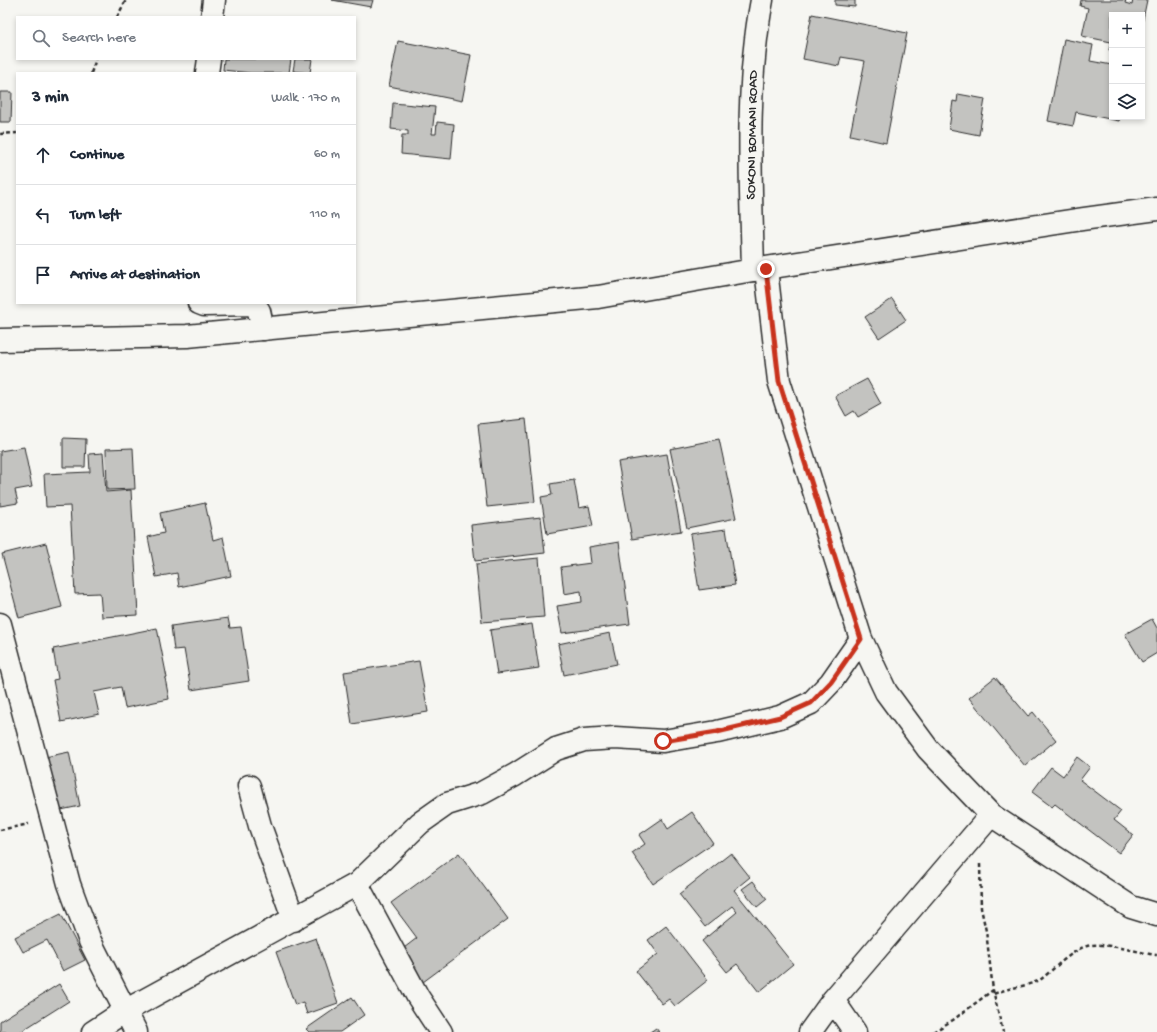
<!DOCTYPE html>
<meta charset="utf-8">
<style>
body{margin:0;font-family:"Gochi Hand",sans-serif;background:#f6f6f7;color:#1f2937}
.controls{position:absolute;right:12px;top:12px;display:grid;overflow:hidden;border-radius:0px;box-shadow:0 2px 6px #0003}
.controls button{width:36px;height:36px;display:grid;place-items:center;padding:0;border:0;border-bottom:1px solid #e0e1e3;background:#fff;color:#1f2937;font:20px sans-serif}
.stop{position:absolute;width:12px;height:12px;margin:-9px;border:3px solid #c8321e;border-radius:50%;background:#fff}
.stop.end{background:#c8321e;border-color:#fff;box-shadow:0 1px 4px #0008}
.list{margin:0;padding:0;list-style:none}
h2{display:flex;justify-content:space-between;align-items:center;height:52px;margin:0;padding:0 16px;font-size:17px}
h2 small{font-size:13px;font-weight:400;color:#747a83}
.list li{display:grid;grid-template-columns:26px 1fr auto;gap:12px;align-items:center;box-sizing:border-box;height:60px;padding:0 16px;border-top:1px solid #e0e1e3}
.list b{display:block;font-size:15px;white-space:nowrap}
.list em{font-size:13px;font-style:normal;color:#747a83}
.icon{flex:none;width:22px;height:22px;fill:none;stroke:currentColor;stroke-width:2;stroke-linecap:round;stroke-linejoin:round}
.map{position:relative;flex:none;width:1157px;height:1032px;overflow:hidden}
.search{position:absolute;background:#fff;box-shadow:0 2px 6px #0003;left:16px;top:16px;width:340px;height:44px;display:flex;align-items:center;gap:10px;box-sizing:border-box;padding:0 14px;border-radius:0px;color:#747a83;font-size:15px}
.panel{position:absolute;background:#fff;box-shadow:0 2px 6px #0003;left:16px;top:72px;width:340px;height:232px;border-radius:0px}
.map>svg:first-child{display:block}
</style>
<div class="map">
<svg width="1157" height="1032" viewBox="0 0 1157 1032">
<rect width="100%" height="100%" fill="#f6f6f2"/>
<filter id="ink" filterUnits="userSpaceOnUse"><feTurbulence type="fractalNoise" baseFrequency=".025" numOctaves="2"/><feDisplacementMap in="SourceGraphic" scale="8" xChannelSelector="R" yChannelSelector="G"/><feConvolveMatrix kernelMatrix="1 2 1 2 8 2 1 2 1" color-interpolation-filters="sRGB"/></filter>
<g filter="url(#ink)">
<path fill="#c3c3c0" stroke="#2b2b2b" d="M332 0H373L371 7Z
M835 0H855V7L835 5Z
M1081 0H1126L1125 3 1132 5 1133 0H1147L1142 24V15H1112V51L1109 50 1111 42 1082 36 1088 8 1080 6Z
M812 14 907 33 886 143 850 135 865 61 841 57 839 66 803 59Z
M1064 39 1093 45 1090 61 1112 65V117H1120L1119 121 1076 112 1073 126 1048 121Z
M398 41 471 55 462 101 389 86Z
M224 59H291L289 73H251L223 70Z
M295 59H312L310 73 293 71Z
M0 92H12L11 122H0Z
M958 94 985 99 979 135 949 129 953 101 957 102Z
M393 103 435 107 432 134H436L437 122 454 124 451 159 401 154 402 135H408V131L391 129Z
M892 299 906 320 879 338 865 317Z
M867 379 881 404 858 417 854 411 846 416 835 396Z
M526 419 535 502 487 507 478 424Z
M63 438 86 439 85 467H63Z
M719 439 736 518 687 528 670 449Z
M24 447 32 487 15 490 18 503 0 506V451Z
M133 448 135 489 107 490 106 449Z
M103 453 106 492 131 490 138 615 102 617 100 593 75 594 70 506 46 507 44 474 90 472 89 454Z
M667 454 681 531 632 539 618 462Z
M574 480 579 508 589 506 593 526 547 534 541 497 552 495 550 484Z
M205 503 213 540 223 537 231 576 179 587 177 573 156 577 148 537 164 533 160 513Z
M541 517 545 553 475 561 471 525Z
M726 529 735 585 699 590 690 534Z
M619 542 630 624 562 633 557 606 582 602 581 591 564 594 561 567 591 563 589 547Z
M46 543 62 607 19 618 2 554Z
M539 558 544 617 482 622 476 564Z
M228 618 230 628 241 627 249 681 191 690 184 649 174 650 171 626Z
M1152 619 1157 628V653L1142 662 1125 634Z
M532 624 539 668 497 674 490 630Z
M157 628 167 678H165L169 699 125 708 121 687 94 692 99 714 61 722 53 680 58 679 53 649Z
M610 633 617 664 564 675 558 644Z
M419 661 428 712 352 724 344 672Z
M995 677 1028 716 1033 712 1056 740 1025 766 969 698Z
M69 752 80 806 56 811 45 757Z
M1077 757 1090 767 1080 780 1121 811 1114 820 1133 835 1119 853 1055 804 1052 807 1032 792 1051 767 1063 776Z
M692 812 713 843 653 884 632 853 645 844 639 835 662 819 668 829Z
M459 853 508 919 423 982 400 951 417 938 391 903Z
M731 853 750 877 734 890 793 964 759 992 737 964 727 972 702 941 737 912 732 906 705 927 679 894Z
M753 881 767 899 757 907 742 889Z
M61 914 85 960 63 971 47 940 23 952 15 937Z
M666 926 708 980 675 1006 669 999 662 1004 636 971 658 954 648 940Z
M316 938 338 1003 307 1014 303 1002 295 1005 276 952Z
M59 984 69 1001 20 1032H0V1021Z
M352 997 364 1015 340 1032H309L306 1029Z
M656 1028 659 1032H650Z"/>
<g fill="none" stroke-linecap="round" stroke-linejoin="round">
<g stroke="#2b2b2b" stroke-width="25">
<path id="minor" d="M212 17 214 0
M207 73 209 59
M766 269 779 381 861 639 886 692 928 749 991 815 1131 907 1157 915
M753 270C751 180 745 89 762 0
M199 303 204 305 254 304 259 311 263 329
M0 624 69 884 90 941 136 1032
M249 786 260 826 294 920
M357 884 418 997 441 1032
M833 1000 855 1032
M93 1032 125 1011 357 884 420 823 447 804 482 793 515 775 556 749 584 740 615 738 663 741 717 732 780 717 811 703 831 682 861 639
M810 1032 833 1000 991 815"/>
</g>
<g stroke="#2b2b2b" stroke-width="25">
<path id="secondary" d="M0 340 187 336 598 297 753 270 1083 219 1157 209"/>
</g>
<path stroke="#2b2b2b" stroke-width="2.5" stroke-dasharray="4 3" stroke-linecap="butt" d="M117 17 126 0
M91 73 96 59
M0 134 17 133
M0 830 29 824
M980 864 981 908 986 931 993 990 1003 1032
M994 994C1009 987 1026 987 1040 980 1053 970 1072 950 1087 946 1102 941 1140 953 1157 955
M933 1032 953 1020 993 990"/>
<use href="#minor" stroke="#f6f6f2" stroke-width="22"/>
<use href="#secondary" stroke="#f6f6f2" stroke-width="22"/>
</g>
</g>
<g fill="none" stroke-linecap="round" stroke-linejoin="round" filter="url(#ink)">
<path stroke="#c8321e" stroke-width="5" d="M663 741 717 732 780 717 811 703 831 682 861 639 779 381 766 269"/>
</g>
<g text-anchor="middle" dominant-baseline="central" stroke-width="3.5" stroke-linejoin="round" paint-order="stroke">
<g font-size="14" fill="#2b2b2b" stroke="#f6f6f2">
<text transform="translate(753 135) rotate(-89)">SOKONI BOMANI ROAD</text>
</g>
</g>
</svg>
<div class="controls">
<button>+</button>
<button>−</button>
<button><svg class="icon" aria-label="layers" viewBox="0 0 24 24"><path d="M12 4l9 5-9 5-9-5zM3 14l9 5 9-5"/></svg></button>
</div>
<div class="stop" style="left:663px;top:741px"></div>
<div class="stop end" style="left:766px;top:269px"></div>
<div class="search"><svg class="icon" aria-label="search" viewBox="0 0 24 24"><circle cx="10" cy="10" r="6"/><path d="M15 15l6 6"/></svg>Search here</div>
<section class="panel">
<h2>3 min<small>Walk · 170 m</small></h2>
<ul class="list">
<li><svg class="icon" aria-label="ahead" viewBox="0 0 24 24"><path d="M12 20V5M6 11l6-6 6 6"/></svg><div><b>Continue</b></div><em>60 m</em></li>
<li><svg class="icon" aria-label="left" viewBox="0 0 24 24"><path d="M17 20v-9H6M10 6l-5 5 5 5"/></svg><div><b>Turn left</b></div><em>110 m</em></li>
<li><svg class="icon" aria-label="arrive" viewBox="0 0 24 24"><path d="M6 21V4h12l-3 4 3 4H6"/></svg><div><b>Arrive at destination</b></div></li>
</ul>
</section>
</div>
